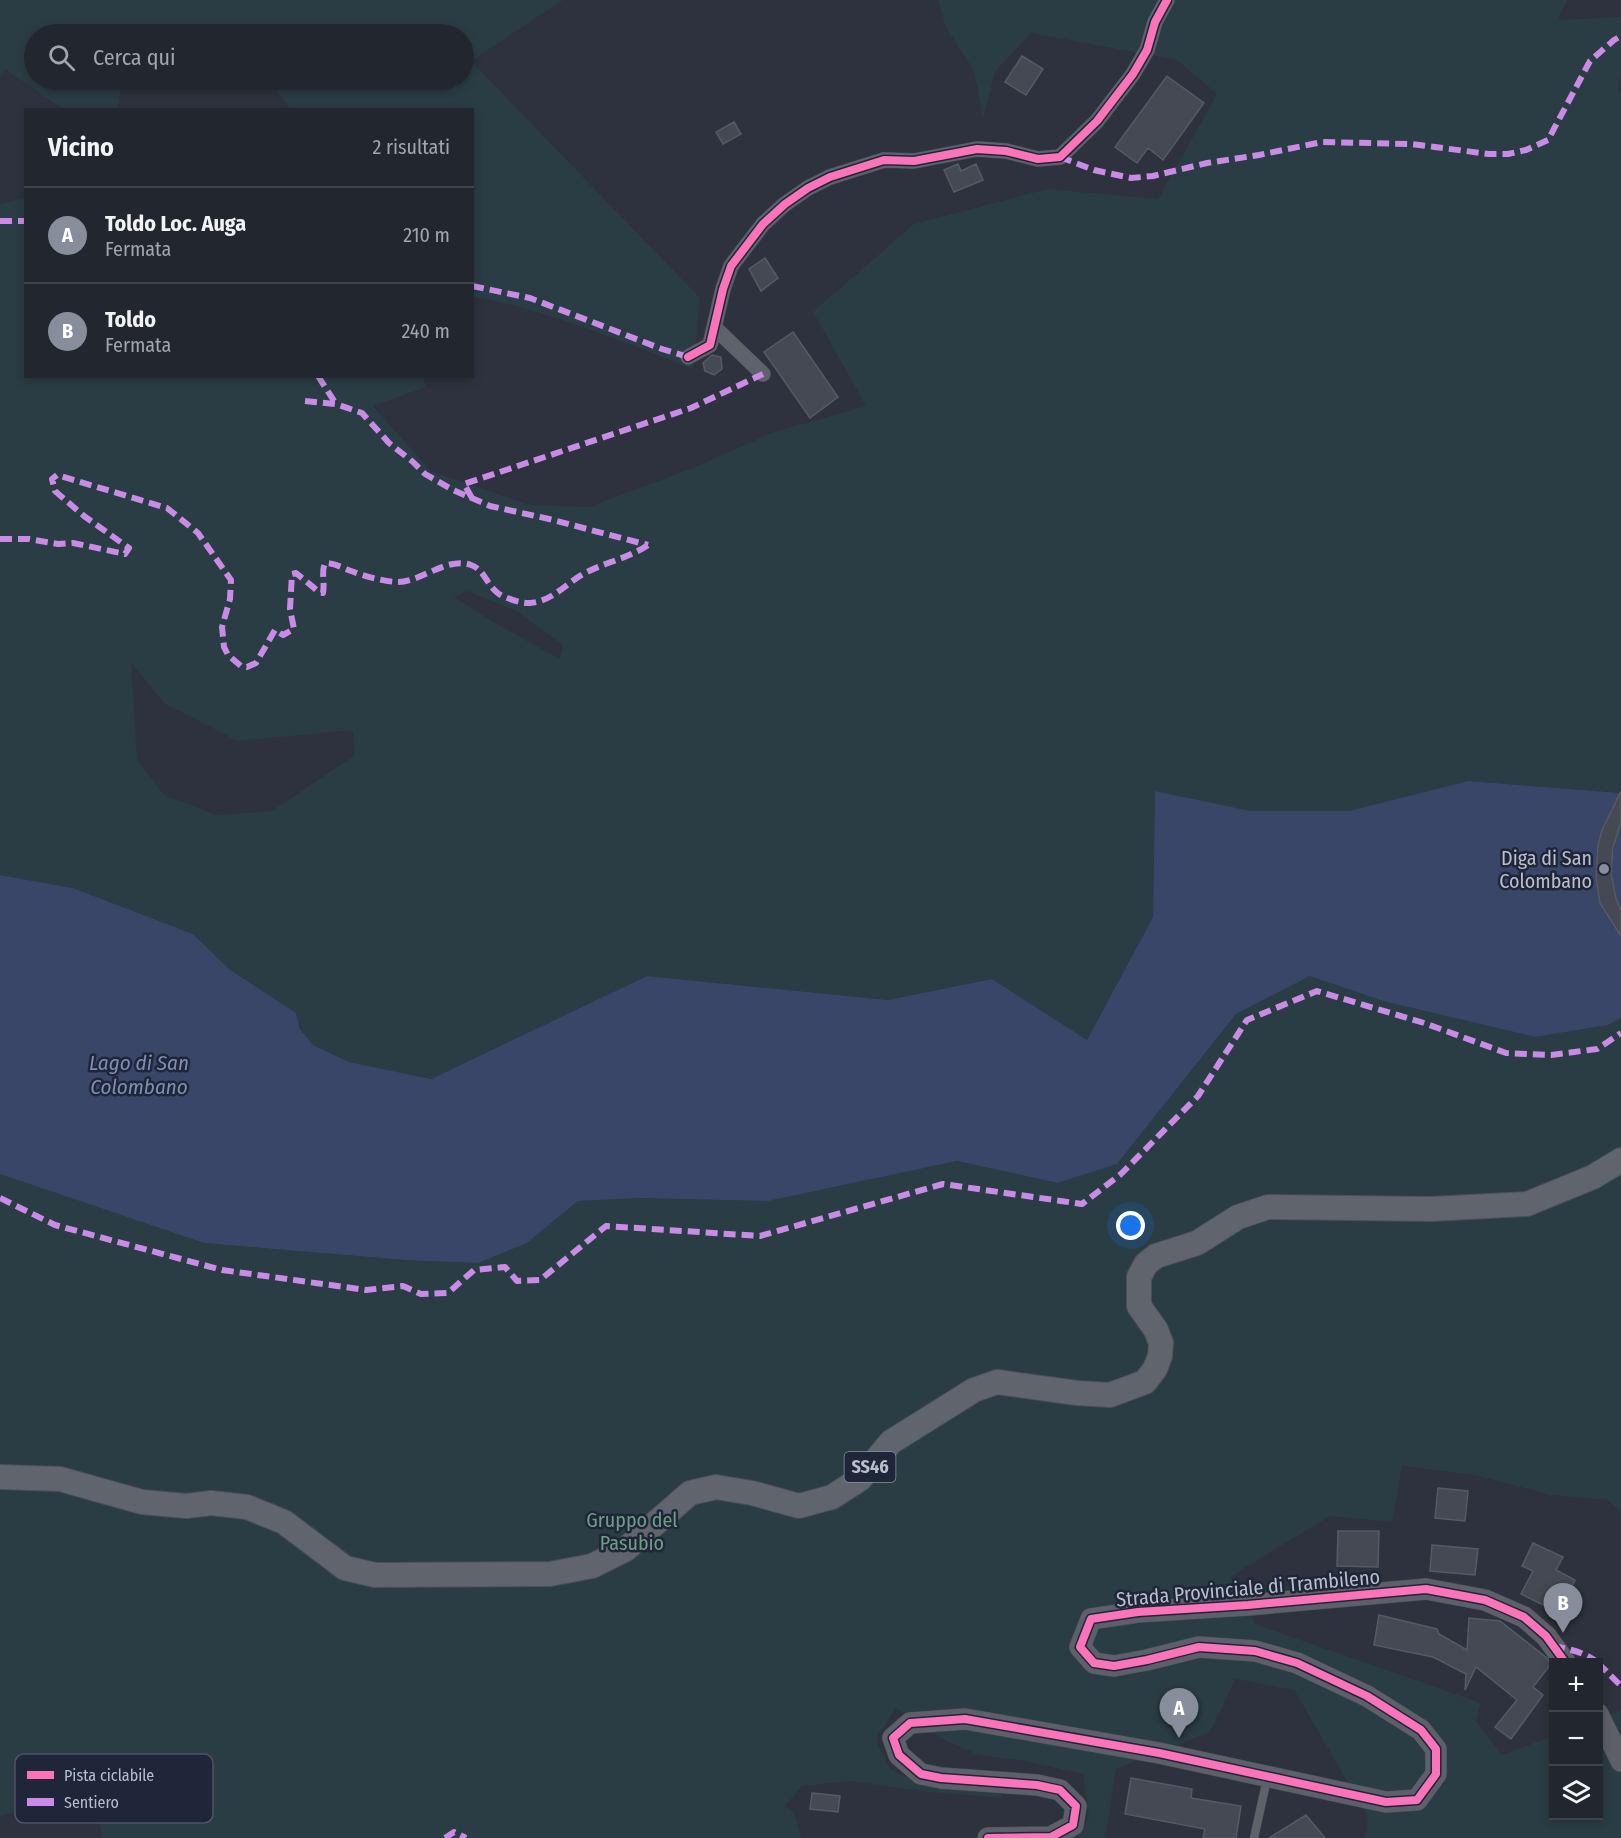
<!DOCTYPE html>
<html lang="it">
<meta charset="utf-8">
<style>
body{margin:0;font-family:"Fira Sans Condensed",sans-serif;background:#2a2e36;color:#f1f3f6}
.controls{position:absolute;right:18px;bottom:18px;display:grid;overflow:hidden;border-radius:0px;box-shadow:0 3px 9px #0003}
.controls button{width:54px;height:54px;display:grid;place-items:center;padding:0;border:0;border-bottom:2px solid #3f434a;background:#22262e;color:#f1f3f6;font:30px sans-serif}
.you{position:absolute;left:1131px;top:1226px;width:21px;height:21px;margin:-15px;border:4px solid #fff;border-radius:50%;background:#1a73e8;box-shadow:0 0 0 9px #1a73e833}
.badge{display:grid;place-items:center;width:39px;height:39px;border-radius:50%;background:#888d9b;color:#fff;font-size:20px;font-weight:700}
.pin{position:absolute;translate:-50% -50px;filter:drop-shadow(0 2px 3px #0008)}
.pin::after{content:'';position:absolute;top:32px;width:21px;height:18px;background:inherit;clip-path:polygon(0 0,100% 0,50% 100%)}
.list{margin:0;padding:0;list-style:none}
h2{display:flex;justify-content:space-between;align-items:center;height:78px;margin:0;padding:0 24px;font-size:26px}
h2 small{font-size:20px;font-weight:400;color:#a2a5aa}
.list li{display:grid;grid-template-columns:39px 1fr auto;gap:18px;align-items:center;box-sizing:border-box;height:96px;padding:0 24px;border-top:2px solid #3f434a}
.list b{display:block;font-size:22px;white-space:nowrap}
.list p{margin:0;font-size:20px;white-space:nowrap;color:#a2a5aa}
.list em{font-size:20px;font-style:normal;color:#a2a5aa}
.icon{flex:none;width:33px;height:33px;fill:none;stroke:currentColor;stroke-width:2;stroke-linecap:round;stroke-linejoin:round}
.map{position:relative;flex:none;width:1621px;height:1838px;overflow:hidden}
.search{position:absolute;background:#22262e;box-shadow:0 3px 9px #0003;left:24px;top:24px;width:450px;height:66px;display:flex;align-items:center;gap:15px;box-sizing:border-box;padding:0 21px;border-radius:33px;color:#a2a5aa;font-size:22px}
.panel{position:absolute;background:#22262e;box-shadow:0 3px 9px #0003;left:24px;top:108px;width:450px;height:270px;border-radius:0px}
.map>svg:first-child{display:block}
</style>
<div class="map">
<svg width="1621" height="1838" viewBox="0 0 1621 1838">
<rect width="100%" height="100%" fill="#2d323e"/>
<path fill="#2a3c44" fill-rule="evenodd" d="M0 0H563L471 61 700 298 693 369C621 341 548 311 473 296L472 110 290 109 269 80H464V34H34V80H122L118 109H63L6 70 0 78Z
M938 0H1567L1558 20 1621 17V73L1618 91 1621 92V793L1468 781 1349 811H1251L1155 791 1153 917 1087 1040 992 979 889 1000 647 976 431 1079 349 1062 313 1045 300 1029 296 1013 229 969 193 934 73 888 0 875V204L25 198 26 376 423 377 426 387 373 406 431 471 530 505 588 507 693 468 771 433 866 406 813 312 914 224 1047 189 1158 199 1217 94 1177 60 1031 33 995 72 983 118 974 71 946 28ZM466 591 517 611 563 645 560 659 495 623 454 597ZM131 663 165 704 238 741 353 730 355 755 272 811 216 815 164 795 137 760Z
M1310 976 1383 1001 1535 1037 1608 1025 1621 1018V1512L1607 1500 1551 1495 1475 1475 1402 1466 1392 1522 1330 1516 1230 1577 1255 1624 1481 1703 1476 1721 1502 1755 1553 1736 1554 1816H1598L1599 1719 1621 1711V1838H1365L1368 1817 1294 1690 1236 1679 1210 1732 1116 1769 1105 1838H1077L1089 1817 1083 1774 1024 1761 979 1755 948 1742 896 1708 876 1739 891 1770 912 1779 1003 1792V1798L929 1792 849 1781 802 1786 785 1806 795 1814 801 1838H102L95 1800 67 1799 0 1816V1174L204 1243 405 1260 478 1263 527 1243 578 1201 639 1198 768 1201 957 1161 1058 1183 1117 1164 1236 1014Z"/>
<path fill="#394668" d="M1468 781 1621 793 1602 830 1598 845 1596 878 1600 903 1621 936V1018L1608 1025 1535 1037 1383 1001 1310 976 1236 1014 1117 1164 1058 1183 957 1161 768 1201 639 1198 578 1201 527 1243 478 1263 405 1260 204 1243 0 1174V875L73 888 193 934 229 969 296 1013 300 1029 313 1045 349 1062 431 1079 647 976 888 1000 992 979 1087 1040 1153 917 1155 791 1251 811H1349Z
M1621 821V911C1607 878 1611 854 1621 821Z"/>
<path fill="#454953" stroke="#565a65" stroke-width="1.5" d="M1022 56 1043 69 1026 95 1005 82Z
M1167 76 1204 103 1163 160 1148 148 1137 163 1115 147Z
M734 122 741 134 723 144 716 132Z
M958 164 961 171 976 164 983 180 954 192 944 170Z
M765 258 778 278 761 291 749 269Z
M793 332 838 397 810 418 764 352Z
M712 355 721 357 722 369 714 375 705 371 703 363Z
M1621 791V821L1613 848 1611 873 1616 898 1621 911V936L1600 903 1596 878 1598 845 1602 830Z
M1438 1488 1468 1491 1465 1521 1435 1518Z
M1338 1531H1379L1378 1567 1337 1566Z
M1533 1543 1563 1557 1556 1570 1575 1580 1559 1613 1521 1594 1533 1571 1522 1566Z
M1432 1545 1478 1549 1475 1575 1430 1571Z
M1379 1615 1437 1629 1439 1634 1467 1650 1469 1618 1500 1621 1547 1658 1551 1664 1533 1687 1543 1695 1511 1739 1495 1727 1517 1700 1476 1667 1465 1690 1466 1674 1433 1657 1374 1645Z
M1131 1778 1192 1789 1191 1798 1241 1806 1236 1838H1203L1205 1829 1125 1814Z
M812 1793 840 1796 838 1812 810 1809Z
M1306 1815 1325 1838H1269Z"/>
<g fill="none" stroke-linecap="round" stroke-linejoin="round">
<g stroke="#4a4d57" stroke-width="9">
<path id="lane" d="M1254 1838 1267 1779"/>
</g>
<g stroke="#4a4d57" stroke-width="16">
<path id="street" d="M715 328 763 374
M688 357 710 345 723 289 731 266 763 224 785 204 808 188 830 177 884 160 914 161 977 149 1006 151 1038 159 1060 157 1097 121 1133 74 1147 50 1155 22 1167 0"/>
</g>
<g stroke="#4a4d57" stroke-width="22">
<path id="secondary" d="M1598 1714 1621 1761
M988 1838 1051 1837 1073 1825 1076 1806 1060 1790 1037 1785 941 1778 921 1774 899 1755 893 1738 910 1723 965 1719 1159 1753 1386 1802 1417 1800 1436 1774V1749L1421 1730 1367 1696 1297 1663 1255 1651 1199 1647 1147 1660 1114 1666 1094 1663 1080 1647 1091 1619 1138 1612 1248 1605 1426 1589 1485 1600 1524 1617 1546 1636 1565 1662"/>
</g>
<g stroke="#4b4f5a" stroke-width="26">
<path id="primary" d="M0 1477 60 1479 142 1502 186 1506 211 1503 247 1507 284 1522 345 1568 375 1575 550 1574 592 1566 626 1549 690 1493 716 1487 752 1493 799 1506 832 1497 860 1479 891 1442 974 1390 997 1382 1077 1393 1110 1395 1145 1382 1155 1369 1160 1356 1161 1343 1156 1330 1139 1306V1277L1146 1264 1156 1256 1197 1243 1238 1217 1268 1207 1432 1209 1527 1204 1593 1177 1621 1160"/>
</g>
<use href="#lane" stroke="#5e626b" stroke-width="8"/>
<use href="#street" stroke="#5e626b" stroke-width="15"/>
<use href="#secondary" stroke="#5d6069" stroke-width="21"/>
<use href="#primary" stroke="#60646d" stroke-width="24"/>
<path stroke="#ca8be6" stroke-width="6" stroke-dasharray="12 6" stroke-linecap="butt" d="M1060 157 1094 170 1131 178 1153 176 1207 163 1259 155 1322 142 1411 144 1489 154H1508L1526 150 1548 140 1590 61 1614 40 1621 36
M0 221H26
M472 286 530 298 662 349 688 357
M318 376 336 404
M305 401 336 404 362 413 389 443 413 462 425 474 453 490 490 506 549 519 648 545
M472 498 464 484 691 408 763 374
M0 539H29L58 544 73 543 125 554 129 548 84 516 55 491 52 479 57 475 167 508 198 533 231 580 230 599 222 627 224 647 228 655 241 666 247 667 256 663 275 630 283 635 294 629 290 609 292 574 296 573 319 592 323 593C325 583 321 572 325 563 334 563 343 568 351 571 364 576 382 581 396 582 421 583 446 556 471 565 485 570 487 586 499 594 505 598 523 604 530 603 553 601 566 583 585 573 606 562 629 558 648 545
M0 1198 55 1225 222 1270 366 1290 403 1286 421 1294 448 1293 474 1270 505 1267 517 1281 540 1280 606 1226 760 1236 943 1184 1082 1204 1121 1174 1198 1096 1247 1020 1317 991 1424 1023 1506 1053 1551 1055 1597 1049 1621 1033
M1553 1646C1569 1649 1584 1652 1597 1662
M1598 1663 1621 1686
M445 1838 454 1832 466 1838"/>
<g stroke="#202639" stroke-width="11">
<path id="cycleway" d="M688 357 710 345 723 289 731 266 763 224 785 204 808 188 830 177 884 160 914 161 977 149 1006 151 1038 159 1060 157 1097 121 1133 74 1147 50 1155 22 1167 0
M988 1838 1051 1837 1073 1825 1076 1806 1060 1790 1037 1785 941 1778 921 1774 899 1755 893 1738 910 1723 965 1719 1159 1753 1386 1802 1417 1800 1436 1774V1749L1421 1730 1367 1696 1297 1663 1255 1651 1199 1647 1147 1660 1114 1666 1094 1663 1080 1647 1091 1619 1138 1612 1248 1605 1426 1589 1485 1600 1524 1617 1546 1636 1565 1662"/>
</g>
<use href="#cycleway" stroke="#fb73b8" stroke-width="8"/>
</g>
<circle fill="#888d9b" stroke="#202639" stroke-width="2" cx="1604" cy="869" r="6"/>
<g text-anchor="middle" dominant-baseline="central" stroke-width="5" stroke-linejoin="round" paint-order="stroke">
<rect fill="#202639" stroke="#8b90a1" stroke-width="1.5" x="844.5" y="1452" width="51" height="30" rx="4.5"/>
<g font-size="18" font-weight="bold" fill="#b9becd">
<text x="870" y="1467">SS46</text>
</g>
<g font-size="20" fill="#b9becd" stroke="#202639" text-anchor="end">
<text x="1592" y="858">Diga di San<tspan x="1592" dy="23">Colombano</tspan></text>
</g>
<g font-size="20" fill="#6f9f82" stroke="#202639">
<text x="632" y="1520">Gruppo del<tspan x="632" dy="23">Pasubio</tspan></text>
</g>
<g font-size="20" fill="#b9becd" stroke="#202639">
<text transform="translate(1248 1588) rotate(-5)">Strada Provinciale di Trambileno</text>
</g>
<g font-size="21" font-style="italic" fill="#7f8eb5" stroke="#202639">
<text x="139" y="1063">Lago di San<tspan x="139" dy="24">Colombano</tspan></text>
</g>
</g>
<rect x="15" y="1754" width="198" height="69" rx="9" fill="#202639" stroke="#4e5465" stroke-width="1.5"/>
<rect x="27" y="1771" width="27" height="8" fill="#fb73b8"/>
<rect x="27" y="1798" width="27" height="8" fill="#ca8be6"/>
<g font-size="16" fill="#b9becd">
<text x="64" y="1781">Pista ciclabile</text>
<text x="64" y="1808">Sentiero</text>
</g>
</svg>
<div class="controls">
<button>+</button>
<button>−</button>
<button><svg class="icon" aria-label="layers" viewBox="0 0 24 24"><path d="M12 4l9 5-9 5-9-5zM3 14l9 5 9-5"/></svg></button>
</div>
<div class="you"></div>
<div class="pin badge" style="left:1179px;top:1738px">A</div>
<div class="pin badge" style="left:1563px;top:1633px">B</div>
<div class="search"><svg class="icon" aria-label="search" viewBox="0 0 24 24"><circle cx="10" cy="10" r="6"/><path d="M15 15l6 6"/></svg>Cerca qui</div>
<section class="panel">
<h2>Vicino<small>2 risultati</small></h2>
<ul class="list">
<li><span class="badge">A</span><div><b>Toldo Loc. Auga</b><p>Fermata</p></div><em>210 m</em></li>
<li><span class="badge">B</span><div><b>Toldo</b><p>Fermata</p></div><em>240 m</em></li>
</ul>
</section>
</div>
